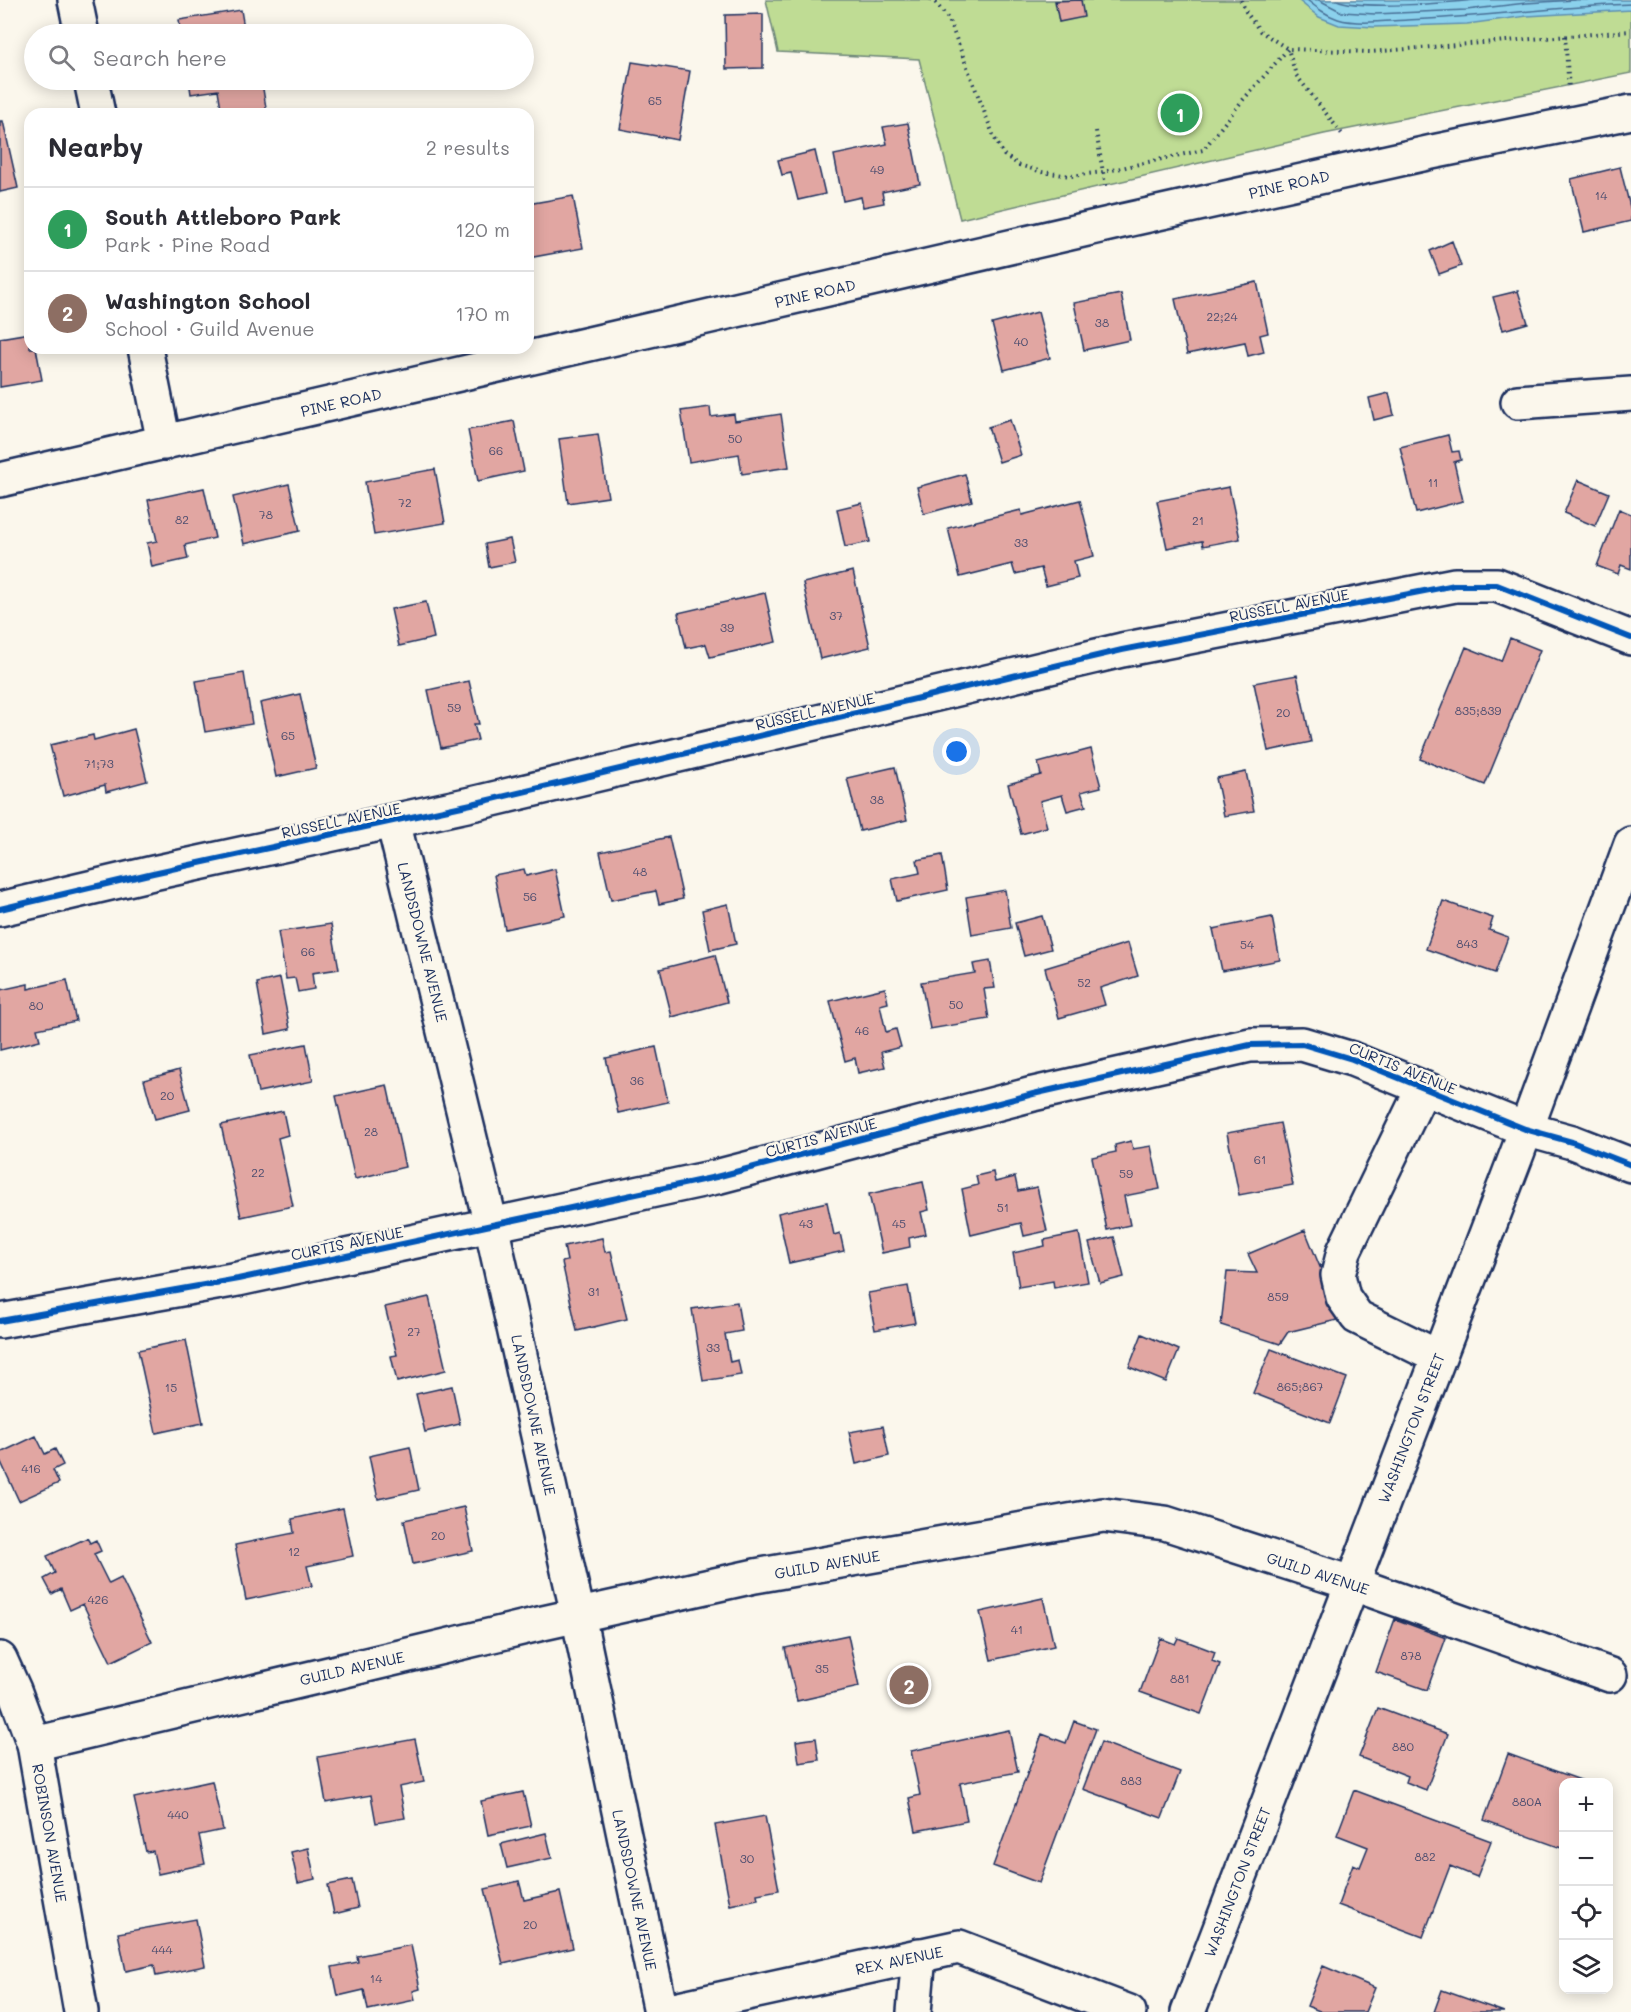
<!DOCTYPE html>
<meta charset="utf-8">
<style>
body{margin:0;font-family:Mali,sans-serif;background:#f7f7f7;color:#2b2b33}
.controls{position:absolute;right:18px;bottom:18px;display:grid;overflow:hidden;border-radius:12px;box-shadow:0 3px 15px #0003}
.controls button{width:54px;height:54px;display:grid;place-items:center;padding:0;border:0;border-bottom:2px solid #e1e1e2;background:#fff;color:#2b2b33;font:30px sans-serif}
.you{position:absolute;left:957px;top:752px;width:21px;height:21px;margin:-15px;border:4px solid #fff;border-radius:50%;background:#1a73e8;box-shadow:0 0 0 9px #1a73e833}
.badge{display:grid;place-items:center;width:39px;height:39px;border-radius:50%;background:#c8321e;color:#fff;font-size:20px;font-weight:700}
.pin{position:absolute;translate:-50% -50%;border:3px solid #fff;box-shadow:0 2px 6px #0006}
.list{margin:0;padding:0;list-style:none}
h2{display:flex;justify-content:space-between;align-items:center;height:78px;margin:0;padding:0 24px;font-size:26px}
h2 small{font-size:20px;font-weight:400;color:#7c7c81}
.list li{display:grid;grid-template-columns:39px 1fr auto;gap:18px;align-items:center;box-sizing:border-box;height:84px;padding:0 24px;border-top:2px solid #e1e1e2}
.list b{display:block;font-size:22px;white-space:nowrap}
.list p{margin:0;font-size:20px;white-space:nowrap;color:#7c7c81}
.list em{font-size:20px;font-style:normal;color:#7c7c81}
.icon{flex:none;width:33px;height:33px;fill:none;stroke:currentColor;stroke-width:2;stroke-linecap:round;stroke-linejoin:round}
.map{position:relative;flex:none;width:1631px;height:2012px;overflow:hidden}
.search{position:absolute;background:#fff;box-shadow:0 3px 15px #0003;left:24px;top:24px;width:510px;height:66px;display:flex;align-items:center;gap:15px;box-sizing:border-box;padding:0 21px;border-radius:33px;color:#7c7c81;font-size:22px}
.panel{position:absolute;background:#fff;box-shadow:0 3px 15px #0003;left:24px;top:108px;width:510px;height:246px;border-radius:18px}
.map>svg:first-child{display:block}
</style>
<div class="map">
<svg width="1631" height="2012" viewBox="0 0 1631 2012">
<rect width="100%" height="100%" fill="#fbf7ec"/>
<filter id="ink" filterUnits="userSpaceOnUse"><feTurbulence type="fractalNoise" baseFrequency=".0167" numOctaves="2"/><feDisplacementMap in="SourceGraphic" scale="12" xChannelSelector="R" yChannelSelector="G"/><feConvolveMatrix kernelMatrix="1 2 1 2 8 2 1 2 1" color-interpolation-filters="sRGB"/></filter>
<g filter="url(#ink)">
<path fill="#bfdc94" stroke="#6d8679" stroke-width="1.5" d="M766 0H1631V73L1324 134 960 219 919 59 778 52Z"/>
<path fill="#8bd1ec" stroke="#5e90b3" stroke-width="1.5" d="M1298 0H1631V10L1527 16 1467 24 1374 27 1339 25 1319 17Z"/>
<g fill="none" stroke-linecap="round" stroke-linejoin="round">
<path stroke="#487097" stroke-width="1.5" d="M1307 0C1317 8 1326 15 1338 19 1357 25 1387 21 1407 20 1482 17 1556 7 1631 4
M1319 0 1342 12 1375 14 1466 10 1526 3 1575 0
M1337 0C1359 10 1447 3 1474 0"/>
</g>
<path fill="#e1a6a2" stroke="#1b2f5e" stroke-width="1.5" d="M1081 0 1084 17 1059 22 1055 1Z
M241 10 245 34H181L179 20Z
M763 14V68L726 69 725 15Z
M632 62 690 71 678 140 620 129Z
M189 80H253V84L262 83 267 114H222L218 90 191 94Z
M0 121H3L18 188 0 192Z
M908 123 920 184 882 192 884 203 863 207 861 197 843 201 834 155 887 144 883 127Z
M815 151 825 194 798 200 791 173 782 175 778 160Z
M1620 167 1631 211V221L1584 232 1571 179Z
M573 196 583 248 528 258V204Z
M1452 241 1461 266 1439 274 1430 251Z
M1257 282 1268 333 1260 335 1264 352 1248 356 1245 342 1187 354 1175 299Z
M1518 291 1528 323 1503 330 1493 297Z
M1121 294 1130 340 1084 350 1074 303Z
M1038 312 1050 358 1004 370 992 324Z
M30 333V348H36L42 380 0 387V338Z
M1389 393 1394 415 1374 420 1369 398Z
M710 407 711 417 734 414 735 421 781 414 789 467 742 474 739 454 689 462 681 411Z
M1010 420 1021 455 999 462 988 427Z
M514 421 524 471 478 481 468 430Z
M598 434 608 497 568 503 559 439Z
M1448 435 1452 452 1459 451 1461 460 1454 462 1463 501 1416 513 1400 447Z
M435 469 445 523 374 535 365 482Z
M965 474 972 501 924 514 917 487Z
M1578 480 1609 493 1595 526 1564 513Z
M289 484 300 531 244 544 233 497Z
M1229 487 1240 539 1203 546 1202 541 1167 548 1157 501Z
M204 488 215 538 185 545 188 559 152 567 147 543 157 541 148 500Z
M1080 500 1094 556 1074 561 1078 578 1046 586 1041 568 1015 574 1012 564 960 577 948 528 1021 510 1022 515Z
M862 503 870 542 845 547 837 509Z
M1619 509 1631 514V569L1621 565 1618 574 1597 566Z
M510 539 515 562 489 567 485 544Z
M853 571 870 647 820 659 803 583Z
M765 593 776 642 710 657 706 644 686 648 678 613Z
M426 602 434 638 399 646 391 609Z
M1510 638 1540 650 1485 785 1420 759 1466 647 1501 661Z
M244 673 252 724 205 732 196 681Z
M1297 675 1311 742 1268 751 1254 683Z
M469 681 479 724H474L478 740 441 748 428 690Z
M300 694 316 768 276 777 260 703Z
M134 729 147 781 106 792 105 785 63 796 50 745 93 735 94 740Z
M1091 749 1101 787 1081 792 1086 806 1067 811 1062 795 1040 801 1047 827 1021 834 1008 784 1041 775 1038 763Z
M895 767 907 820 860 831 847 778Z
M1246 772 1254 811 1224 816 1216 778Z
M669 837 683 899 659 904 656 891 611 900 600 852Z
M942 855 948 890 897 901 892 879 920 873 917 860Z
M524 869 526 876 555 869 565 916 505 929 494 875Z
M1005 890 1011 928 972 935 966 897Z
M1443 901 1493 918 1489 930 1508 937 1495 973 1426 949Z
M728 904 736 944 710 950 702 910Z
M1042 916 1051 949 1024 956 1015 923Z
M1272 917 1280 960 1222 971 1213 929Z
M331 924 339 969 312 973 314 989 298 992 295 978 286 979 278 932Z
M1128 943 1138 976 1100 988 1105 1005 1059 1018 1045 968Z
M715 955 727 1002 672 1017 660 969Z
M990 961 995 988 984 989 989 1019 930 1029 921 982 975 973 973 964Z
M280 978 290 1029 266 1034 257 983Z
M67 980 76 1021 37 1029 40 1040 0 1050V990L28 984V989Z
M885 988 888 1003 880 1005 886 1032 896 1029 901 1047 881 1052 885 1067 858 1073 855 1058 845 1061 830 1001Z
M306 1044 313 1081 258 1092 250 1055Z
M656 1047 668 1102 618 1113 606 1058Z
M179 1070 190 1110 155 1119 144 1080Z
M387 1085 405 1167 355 1179 336 1096Z
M283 1111 288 1135 278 1138 293 1206 241 1217 221 1125Z
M1280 1123 1293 1185 1239 1195 1227 1133Z
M1131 1141 1133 1149 1151 1146 1160 1189 1124 1196 1130 1225 1107 1230 1092 1157 1116 1152 1115 1145Z
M993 1172 995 1182 1015 1177 1018 1191 1037 1187 1047 1231 1024 1236 1021 1223 971 1235 962 1189 978 1185 976 1176Z
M923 1182 929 1210 921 1212 926 1234 909 1238 910 1247 882 1253 869 1194Z
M827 1202 834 1235 840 1233 844 1251 789 1263 778 1213Z
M1305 1230 1341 1319 1288 1332 1280 1344 1221 1325 1227 1272 1257 1273 1248 1254Z
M1079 1233 1088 1282 1054 1288 1053 1281 1019 1287 1013 1253 1045 1246 1044 1240Z
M1114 1237 1124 1277 1100 1283 1089 1243Z
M602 1238 605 1252 611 1251 627 1319 577 1331 562 1262 567 1261 564 1246Z
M908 1286 915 1323 875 1330 868 1293Z
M429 1297 446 1370 397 1382 391 1356 397 1355 385 1307Z
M737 1302 742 1331 725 1334 730 1362 738 1360 741 1375 703 1381 692 1309Z
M1142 1334 1179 1350 1166 1382 1129 1367Z
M186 1340 203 1423 156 1433 138 1350Z
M1271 1349 1347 1378 1330 1423 1253 1393Z
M452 1386 460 1424 425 1432 416 1394Z
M883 1426 889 1456 856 1464 849 1432Z
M36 1436 45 1454 55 1449 63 1465 53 1470 59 1483 19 1501 0 1460V1453Z
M410 1447 419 1490 378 1499 369 1456Z
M464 1507 473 1551 413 1564 404 1520Z
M343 1508 353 1556 307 1566 312 1586 246 1600 235 1545 294 1533 292 1519Z
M87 1538 90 1543 96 1540 101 1551 94 1554 109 1584 121 1578 152 1642 111 1662 83 1604 70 1610 61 1589 52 1594 44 1579 55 1573 47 1556Z
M1043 1598 1054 1646 991 1660 980 1612Z
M1395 1619 1446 1638 1427 1690 1376 1672Z
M848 1635 859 1687 797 1701 785 1648Z
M1160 1638 1175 1644 1178 1638 1215 1652 1212 1661 1220 1664 1201 1714 1140 1692Z
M1378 1708 1448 1734 1426 1790 1406 1782 1408 1776 1359 1757Z
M1074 1721 1096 1729 1039 1883 993 1866 1042 1734 1066 1743Z
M1009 1730 1018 1772 960 1783 967 1821 916 1831 909 1798 920 1795 911 1751Z
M816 1738 819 1760 799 1763 796 1741Z
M415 1739 424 1782 399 1787 405 1818 376 1823 371 1795 326 1803 318 1757Z
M1101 1742 1180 1772 1162 1818 1083 1789Z
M1508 1754 1586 1782H1564V1849L1484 1820Z
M212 1781 223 1830 199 1835 205 1864 158 1874 153 1851 146 1852 134 1798Z
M1354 1790 1491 1841 1477 1877 1450 1866 1423 1937 1338 1905 1353 1864 1360 1867 1368 1847 1337 1835Z
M523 1792 531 1826 488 1835 481 1801Z
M765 1816 779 1890 757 1894 758 1899 730 1905 715 1825Z
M546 1833 552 1858 507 1868 501 1844Z
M308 1848 315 1879 298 1883 291 1852Z
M352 1880 358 1908 334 1914 328 1885Z
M519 1881 524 1900 560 1892 573 1948 503 1964 485 1889Z
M196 1919 205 1966 156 1976 154 1965 126 1971 118 1933Z
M411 1945 420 1989 413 1991 415 2000 368 2010 364 1990 338 1996 332 1967 358 1962 357 1956Z
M1323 1966 1375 1988 1365 2012H1322L1307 2006Z
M1442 1990 1504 2012H1434Z"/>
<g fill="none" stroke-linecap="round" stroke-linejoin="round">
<g stroke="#1b2f5e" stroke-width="38">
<path id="minor" d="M75 0 82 34
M91 80 98 114
M145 348 164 443
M1518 402 1631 394
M0 480 1122 221 1432 152 1631 112
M393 821 491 1225 578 1615 661 2012
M0 909 153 873 476 803 1122 650 1455 585H1497L1631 638
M1423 1088 1344 1251 1338 1275 1343 1297 1357 1317 1438 1357
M0 1321 238 1279 716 1177 1033 1094 1250 1045 1302 1044 1352 1059 1525 1129 1572 1142 1631 1165
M0 1659 14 1690 34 1744 81 2012
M34 1744 543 1623 755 1576 1103 1515 1165 1523 1351 1583 1610 1675
M660 2012 959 1947 1129 2012
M914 2012 919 1955"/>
</g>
<g stroke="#1b2f5e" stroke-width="38">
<path id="major" d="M1188 2012 1518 1151 1631 844"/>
</g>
<path stroke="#1b2f5e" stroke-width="4" stroke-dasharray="1.5 4.5" stroke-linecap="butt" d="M930 0 935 2 949 20 994 137 1004 155 1019 165 1042 172 1071 176 1103 172 1203 150 1242 101 1288 49 1296 75 1342 134
M1241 0 1246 12 1260 31 1288 49 1370 52 1631 31
M1565 36 1569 89
M1096 131 1106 190"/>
<use href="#minor" stroke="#fbf7ec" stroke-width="33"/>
<use href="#major" stroke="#fbf7ec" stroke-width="33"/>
<g stroke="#fbf7ec" stroke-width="10">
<path id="cycleway" d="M0 909 153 873 476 803 1122 650 1455 585H1497L1631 638
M0 1321 238 1279 716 1177 1033 1094 1250 1045 1302 1044 1352 1059 1525 1129 1572 1142 1631 1165"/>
</g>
<use href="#cycleway" stroke="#0057b8" stroke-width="6"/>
</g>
</g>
<g text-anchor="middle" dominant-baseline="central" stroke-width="5" stroke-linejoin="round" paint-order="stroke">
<g font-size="12" fill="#4c4d6f">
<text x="655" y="100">65</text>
<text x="877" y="169">49</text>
<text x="1601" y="195">14</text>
<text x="1222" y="316">22;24</text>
<text x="1102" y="322">38</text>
<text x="1021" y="341">40</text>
<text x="735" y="438">50</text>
<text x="496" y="450">66</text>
<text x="1433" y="482">11</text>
<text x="405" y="502">72</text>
<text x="266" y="514">78</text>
<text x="182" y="519">82</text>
<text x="1198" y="520">21</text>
<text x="1021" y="542">33</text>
<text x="836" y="615">37</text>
<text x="727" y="627">39</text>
<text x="454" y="707">59</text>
<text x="1478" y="710">835;839</text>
<text x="1283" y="712">20</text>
<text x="288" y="735">65</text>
<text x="99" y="763">71;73</text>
<text x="877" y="799">38</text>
<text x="640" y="871">48</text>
<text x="530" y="896">56</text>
<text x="1467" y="943">843</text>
<text x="1247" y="944">54</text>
<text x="308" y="951">66</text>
<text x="1084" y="982">52</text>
<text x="956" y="1004">50</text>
<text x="36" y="1005">80</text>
<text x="862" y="1030">46</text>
<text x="637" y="1080">36</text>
<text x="167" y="1095">20</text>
<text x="371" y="1131">28</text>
<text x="1260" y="1159">61</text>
<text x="258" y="1172">22</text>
<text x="1126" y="1173">59</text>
<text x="1003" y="1207">51</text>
<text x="806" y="1223">43</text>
<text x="899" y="1223">45</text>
<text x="594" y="1291">31</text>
<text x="1278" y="1296">859</text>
<text x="414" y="1331">27</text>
<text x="713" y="1347">33</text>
<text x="1300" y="1386">865;867</text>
<text x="171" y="1387">15</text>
<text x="31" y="1468">416</text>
<text x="438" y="1535">20</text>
<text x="294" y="1551">12</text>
<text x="98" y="1599">426</text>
<text x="1017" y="1629">41</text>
<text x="1411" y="1655">878</text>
<text x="822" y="1668">35</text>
<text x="1180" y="1678">881</text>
<text x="1403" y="1746">880</text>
<text x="1131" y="1780">883</text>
<text x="1527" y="1801">880A</text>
<text x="178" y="1814">440</text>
<text x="1425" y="1856">882</text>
<text x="747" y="1858">30</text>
<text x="530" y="1924">20</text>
<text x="162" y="1949">444</text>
<text x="376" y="1978">14</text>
</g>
<g font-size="15" fill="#1b2f5e" stroke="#fbf7ec">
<text transform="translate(1289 184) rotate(-13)">PINE ROAD</text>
<text transform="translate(815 293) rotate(-13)">PINE ROAD</text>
<text transform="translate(341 402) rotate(-13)">PINE ROAD</text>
<text transform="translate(1289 605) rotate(-11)">RUSSELL AVENUE</text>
<text transform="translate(815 711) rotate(-13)">RUSSELL AVENUE</text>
<text transform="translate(341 820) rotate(-12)">RUSSELL AVENUE</text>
<text transform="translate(423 942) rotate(76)">LANDSDOWNE AVENUE</text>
<text transform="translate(1403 1068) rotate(22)">CURTIS AVENUE</text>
<text transform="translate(821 1137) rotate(-15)">CURTIS AVENUE</text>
<text transform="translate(347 1243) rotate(-12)">CURTIS AVENUE</text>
<text transform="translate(534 1415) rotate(78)">LANDSDOWNE AVENUE</text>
<text transform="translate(1411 1428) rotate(-69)">WASHINGTON STREET</text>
<text transform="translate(827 1564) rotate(-10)">GUILD AVENUE</text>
<text transform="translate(1318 1573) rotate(18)">GUILD AVENUE</text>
<text transform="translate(352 1668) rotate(-13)">GUILD AVENUE</text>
<text transform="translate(50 1833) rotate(80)">ROBINSON AVENUE</text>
<text transform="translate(1237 1882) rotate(-69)">WASHINGTON STREET</text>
<text transform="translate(635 1890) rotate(78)">LANDSDOWNE AVENUE</text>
<text transform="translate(899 1960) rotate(-12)">REX AVENUE</text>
</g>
</g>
</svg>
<div class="controls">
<button>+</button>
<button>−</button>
<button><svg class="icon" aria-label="locate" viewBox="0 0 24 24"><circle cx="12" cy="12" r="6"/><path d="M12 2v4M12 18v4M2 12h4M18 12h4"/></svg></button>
<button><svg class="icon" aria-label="layers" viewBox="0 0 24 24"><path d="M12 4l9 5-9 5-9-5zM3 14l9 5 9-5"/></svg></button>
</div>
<div class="you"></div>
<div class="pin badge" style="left:1180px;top:113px;background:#2e9e5b">1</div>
<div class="pin badge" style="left:909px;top:1685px;background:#8d6e63">2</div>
<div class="search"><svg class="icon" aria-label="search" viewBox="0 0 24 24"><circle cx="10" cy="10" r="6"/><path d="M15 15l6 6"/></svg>Search here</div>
<section class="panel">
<h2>Nearby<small>2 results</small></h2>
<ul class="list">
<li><span class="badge" style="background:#2e9e5b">1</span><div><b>South Attleboro Park</b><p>Park · Pine Road</p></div><em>120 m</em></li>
<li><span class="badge" style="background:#8d6e63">2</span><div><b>Washington School</b><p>School · Guild Avenue</p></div><em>170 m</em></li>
</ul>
</section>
</div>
